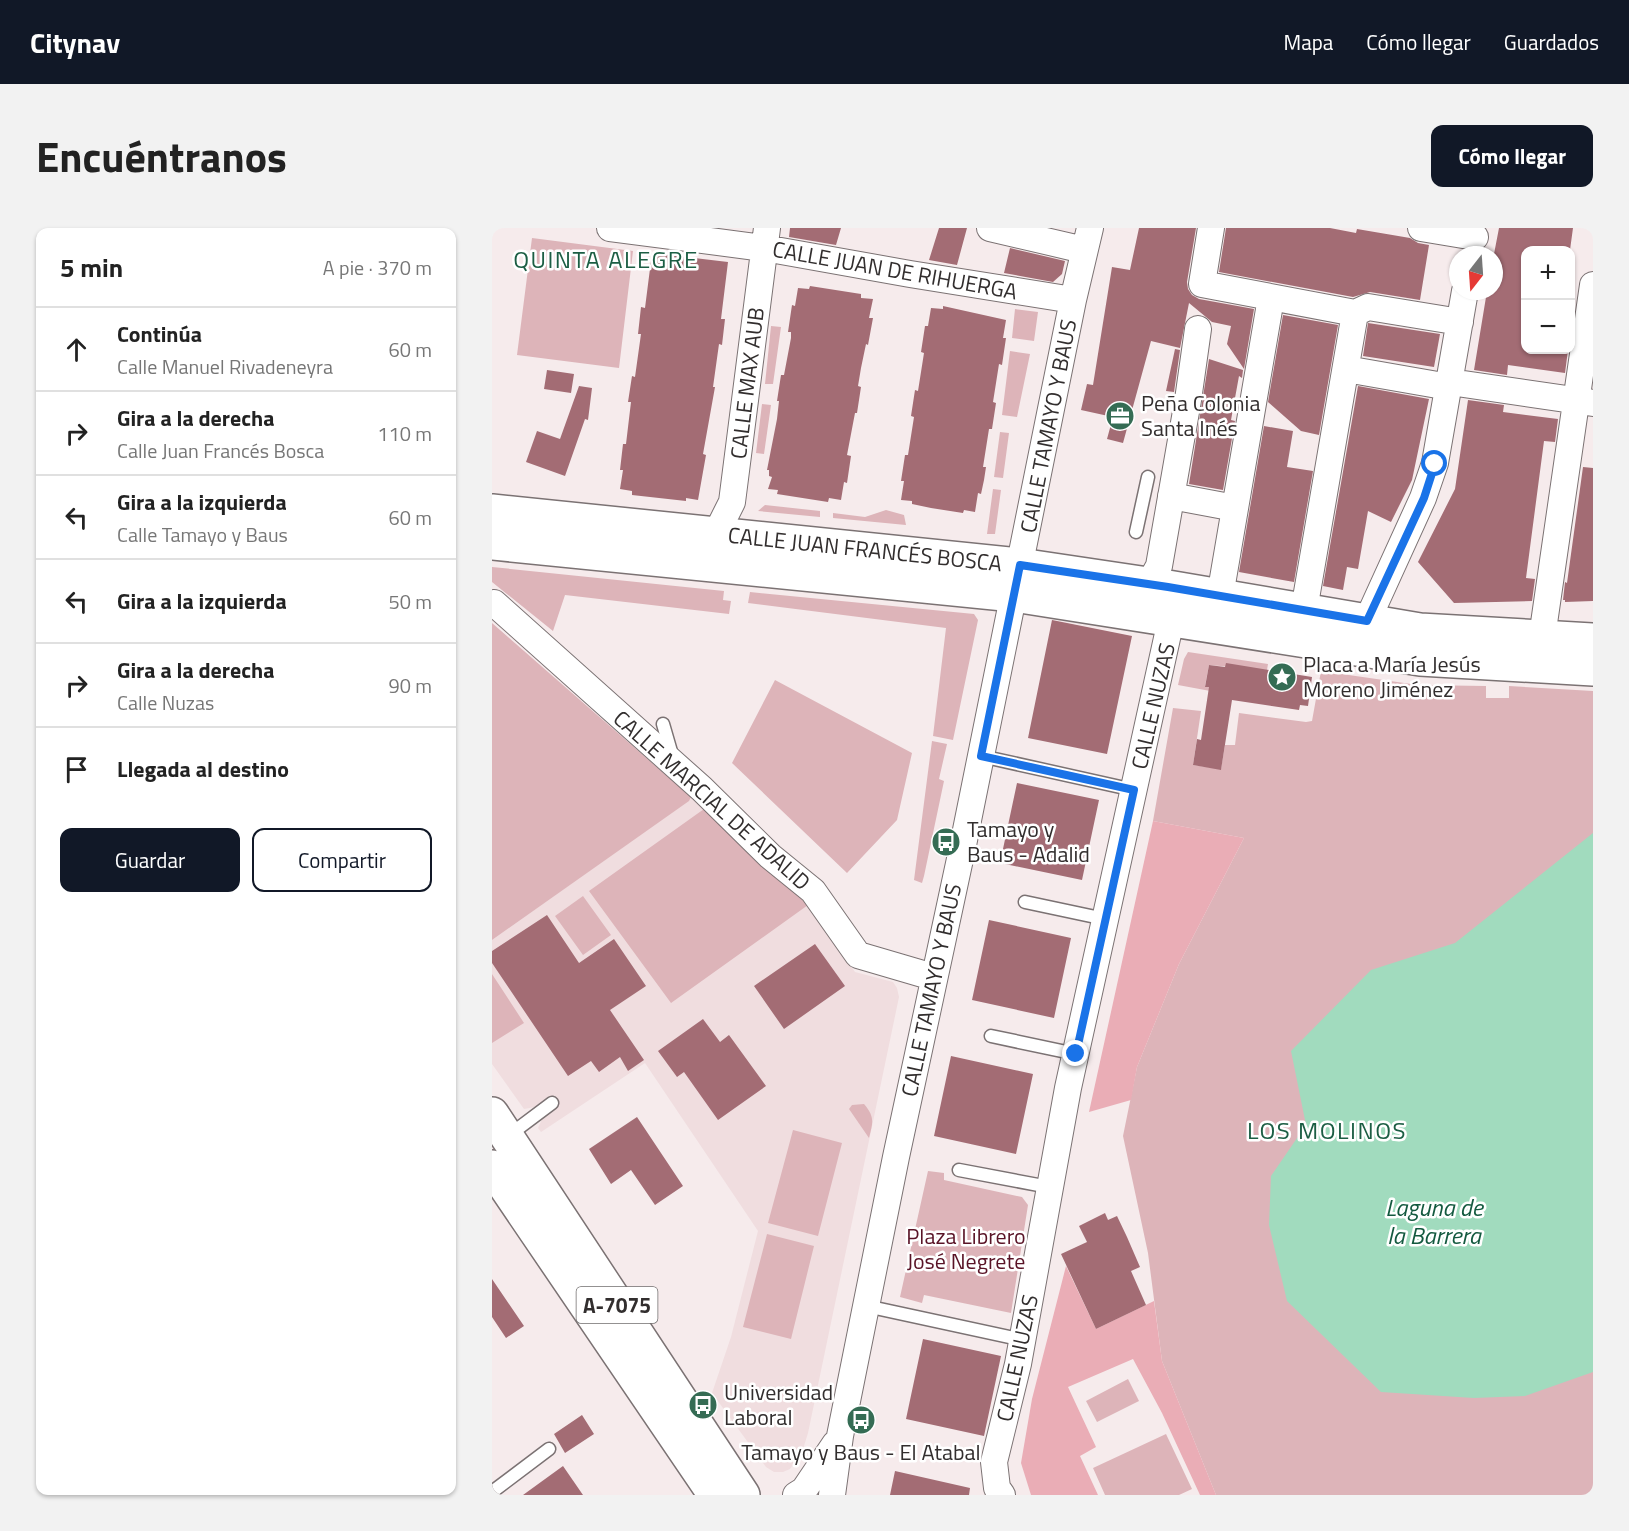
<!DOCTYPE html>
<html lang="es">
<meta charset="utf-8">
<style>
body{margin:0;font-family:"Titillium Web",sans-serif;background:#f2f2f2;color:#222}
.controls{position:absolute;right:18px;top:18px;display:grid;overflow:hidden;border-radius:12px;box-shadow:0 2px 4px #0004}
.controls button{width:54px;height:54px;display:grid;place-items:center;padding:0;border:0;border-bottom:2px solid #e0e0e0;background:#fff;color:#222;font:30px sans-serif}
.compass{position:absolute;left:957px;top:18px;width:54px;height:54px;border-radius:50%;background:#fff;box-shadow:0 2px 4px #0004;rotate:197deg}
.stop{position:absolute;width:18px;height:18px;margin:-14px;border:4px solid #1a73e8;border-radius:50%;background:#fff}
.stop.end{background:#1a73e8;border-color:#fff;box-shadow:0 2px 6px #0008}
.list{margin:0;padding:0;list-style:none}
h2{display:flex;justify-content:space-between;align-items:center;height:78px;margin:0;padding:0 24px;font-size:26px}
h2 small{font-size:20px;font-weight:400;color:#767676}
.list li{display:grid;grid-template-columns:39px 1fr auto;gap:18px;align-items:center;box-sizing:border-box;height:84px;padding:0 24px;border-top:2px solid #e0e0e0}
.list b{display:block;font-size:22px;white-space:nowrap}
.list p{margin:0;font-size:20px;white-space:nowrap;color:#767676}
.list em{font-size:20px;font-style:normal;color:#767676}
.actions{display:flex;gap:12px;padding:18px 24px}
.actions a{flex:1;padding:14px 0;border:2px solid #111827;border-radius:12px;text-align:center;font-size:21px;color:#111827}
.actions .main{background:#111827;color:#fff}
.icon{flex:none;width:33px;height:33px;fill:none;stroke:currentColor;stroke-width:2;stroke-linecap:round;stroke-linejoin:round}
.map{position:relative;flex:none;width:1101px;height:1267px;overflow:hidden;border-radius:12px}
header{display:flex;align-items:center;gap:36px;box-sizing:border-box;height:84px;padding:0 30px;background:#111827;color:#fff}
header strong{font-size:28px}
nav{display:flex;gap:33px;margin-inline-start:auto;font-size:21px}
.intro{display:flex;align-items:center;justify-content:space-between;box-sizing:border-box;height:144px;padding:0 36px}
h1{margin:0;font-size:42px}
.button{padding:15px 27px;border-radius:12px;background:#111827;color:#fff;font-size:21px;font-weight:700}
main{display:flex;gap:36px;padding:0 36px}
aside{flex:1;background:#fff;border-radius:12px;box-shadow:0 2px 4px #0004}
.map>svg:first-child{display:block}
</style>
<header>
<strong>Citynav</strong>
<nav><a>Mapa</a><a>Cómo llegar</a><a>Guardados</a></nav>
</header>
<div class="intro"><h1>Encuéntranos</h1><a class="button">Cómo llegar</a></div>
<main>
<aside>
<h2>5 min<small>A pie · 370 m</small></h2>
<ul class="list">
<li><svg class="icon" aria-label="ahead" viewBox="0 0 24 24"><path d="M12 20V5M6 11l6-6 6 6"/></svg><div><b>Continúa</b><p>Calle Manuel Rivadeneyra</p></div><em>60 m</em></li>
<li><svg class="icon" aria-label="right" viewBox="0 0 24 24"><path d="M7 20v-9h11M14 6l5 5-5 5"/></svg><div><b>Gira a la derecha</b><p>Calle Juan Francés Bosca</p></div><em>110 m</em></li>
<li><svg class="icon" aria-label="left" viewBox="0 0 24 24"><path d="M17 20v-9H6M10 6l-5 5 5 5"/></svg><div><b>Gira a la izquierda</b><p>Calle Tamayo y Baus</p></div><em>60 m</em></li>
<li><svg class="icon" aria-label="left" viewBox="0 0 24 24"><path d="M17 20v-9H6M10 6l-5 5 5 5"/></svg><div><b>Gira a la izquierda</b></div><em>50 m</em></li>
<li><svg class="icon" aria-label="right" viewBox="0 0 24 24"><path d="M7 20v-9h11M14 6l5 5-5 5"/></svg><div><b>Gira a la derecha</b><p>Calle Nuzas</p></div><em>90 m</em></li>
<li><svg class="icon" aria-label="arrive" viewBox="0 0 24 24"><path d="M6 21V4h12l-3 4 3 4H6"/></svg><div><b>Llegada al destino</b></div></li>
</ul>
<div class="actions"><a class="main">Guardar</a><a>Compartir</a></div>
</aside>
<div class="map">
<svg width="1101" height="1267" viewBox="0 0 1101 1267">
<rect width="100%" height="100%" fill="#f6ebec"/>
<path fill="#f0dddf" d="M199 569 316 677 363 744 401 754 405 760 407 769 316 1205 312 1218 305 1231 298 1241 291 1244H282L274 1239 220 1165 239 1109 266 1003 153 835 49 904 46 900 51 889 43 879 32 881 0 836V712L196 573Z"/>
<path fill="#ddb4b9" d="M40 10 141 23 127 140 25 127Z
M523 81 546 84 542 113 520 110Z
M279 98 289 99 281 156H273Z
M518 123 538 126 525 189 510 187Z
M270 176 279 177 272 226 264 225Z
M508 204 517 205 511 250 502 249Z
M501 261 509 262 503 306H495Z
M273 277 328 283V289L266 283Z
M394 282 412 287 414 297 341 290V285L373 289Z
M0 339 232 363 231 372 239 373 237 386 73 367 61 403 0 354Z
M258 364 482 386 486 392 461 512 441 508 454 400 256 375Z
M0 395 199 569 197 573 0 712Z
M696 424 776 436 775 442 717 437 713 458 730 462 729 465 686 457 692 431Z
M829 443 926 457 994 458V470H1017V458L1101 463V1267H724L670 1133 656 1025 631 908 645 839 687 736 752 610 661 593 681 480 709 483 701 537 729 541 733 517H743L747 485 814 494 820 493Z
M283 452 420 525 405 592 355 645 240 535Z
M440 513 455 516 447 551 452 553 432 648 430 655 422 652Z
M212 581 316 677 179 775 97 663Z
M91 668 119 707 91 727 63 688Z
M0 746 32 795 0 815Z
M372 876C383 889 381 894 377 910L357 881 360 877Z
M301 902 350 915 326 1008 276 995Z
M436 943 452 945V952L530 969 536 977 519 1085 432 1067 430 1075 408 1069Z
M275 1006 322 1018 299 1111 251 1099Z
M636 1151 647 1173 605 1194 594 1173Z
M674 1206 700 1261 687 1267H613L601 1240Z"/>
<path fill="#eaadb6" d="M661 593 752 610 687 736 645 839 639 872 597 884Z
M574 1038 604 1101 662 1073 670 1133 724 1267H708L670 1185 641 1131 576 1159 604 1219 588 1228 606 1267H539L529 1235 540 1171Z"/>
<path fill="#a1dbbe" d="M1101 605V1144L1033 1168 982 1170 889 1164 795 1073 777 997 779 948 814 897 799 823 879 742 963 715Z"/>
<path fill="#a36c74" d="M298 0H349L344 17 297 9Z
M447 0H475L465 37 437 32Z
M647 0H704L695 54 696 61 700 67 707 71 762 81 752 141 735 116 739 98 720 94 697 75 688 120 659 113 631 215 615 211 621 189 589 182 595 156 601 157 620 39 638 42Z
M734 0H838L864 5 865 1 918 10 926 15 937 17 928 72 878 64 861 69 727 44Z
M1007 0H1081L1078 22H1034V122H1076L1073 145 1016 137 1015 147 982 142 995 63H1002V26Z
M518 20 573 33 570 46 561 54 512 45Z
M160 25 236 34 229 91H233L230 117 227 116 221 159H223L211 226 214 227 206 272 194 270V273L140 267V263L128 261 131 242H128L131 216H134L139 174H136L140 148 143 149 149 106H146L149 79 153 80Z
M318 58 369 66V70L381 71 377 90H381L376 117 374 116 369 140 366 158 369 159 365 185H363L355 227 359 228 355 255 352 254 349 272 337 270 336 274 285 266 286 262 276 261 280 249 277 248V242H275L285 191 287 173H285L289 147H292L299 110V104H296L300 77 303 78 306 60 317 61Z
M451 78 514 92 511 110H514L510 137 507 136 501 174 504 175 500 201H497L491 239H494L492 252 489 266 486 265 483 284 472 282 471 285 439 280 420 276V273L409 272 412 253H409L413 227H416L422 189 419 188 423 162 426 163 432 125 429 124 433 98H436L439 80 451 81Z
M791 87 846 97 827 207 809 203 776 174Z
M876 95 948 106 942 139 871 128Z
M683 121 688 122 682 164 674 163Z
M717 131 751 142 750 150 747 148 739 192 743 193 731 262 697 256Z
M55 142 82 146 79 165 52 161Z
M87 158 100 160 96 192 93 191 73 248 34 234 45 203 68 211Z
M866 158 937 171 920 252 899 294 876 283 866 341 855 339 851 362 831 358Z
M976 172 1012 177 1011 184 1066 191 1063 214 1052 213 1034 350 1043 351 1040 373 962 375 926 334 963 261Z
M772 198 801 203 795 239 821 243 802 354 747 344Z
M1091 239 1101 240V373L1073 374V372H1071L1073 354 1075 355Z
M560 392 640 408 615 526 536 510Z
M734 435 820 449 816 478 808 477 807 482 740 472 729 542 701 537 705 511 709 512 717 459H713L717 437 733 439Z
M525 555 607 572 590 652 508 635Z
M55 687 87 735 122 711 154 758 118 782 152 832 136 843 128 829 107 844 99 833 76 848 0 735V723Z
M497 692 579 710 562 790 480 772Z
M323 716 353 758 292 801 262 758Z
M211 791 228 814 237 807 274 858 226 892 192 844 185 849 166 823Z
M459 828 541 846 524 926 442 908Z
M145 889 191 958 163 977 139 942 119 956 97 921Z
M613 985 616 992 625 988 635 1009 648 1039 639 1043 654 1077 604 1101 569 1026 595 1014 587 998Z
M0 1051 32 1098 14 1110 0 1089Z
M431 1111 509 1128 492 1208 414 1191Z
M90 1187 102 1206 73 1225 62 1206Z
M71 1238 91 1267H31Z
M403 1243 478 1260 477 1267H398Z"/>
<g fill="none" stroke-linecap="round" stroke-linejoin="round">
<g stroke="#7b7273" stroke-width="15">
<path id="lane" d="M644 304 656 249
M171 496 180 527
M489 528 642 562
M533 674 613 691
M499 808 584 826
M16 908 60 875
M467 942 557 959
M374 1078 531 1112
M0 1264 57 1221"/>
</g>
<g stroke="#7b7273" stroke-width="28">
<path id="street" d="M118 0 272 20 418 46 581 72
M498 0 592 22
M719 0 710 56 863 85 876 79 968 94
M929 0 983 9
M854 141 957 159
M958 154 1101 175
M679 268 743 280
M224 306 240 274 275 0
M657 356 667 338 696 172 706 101
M728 368 779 70
M2 375 210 561 278 628 321 663 366 727 441 749
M812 382 863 85
M875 393 931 270 943 235 973 63
M1050 409 1101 57
M304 1267 312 1262 343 1216
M340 1267 348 1208 404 929 471 617 581 72 598 0
M510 1267 505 1260 502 1234 526 1136 576 860 679 392"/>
</g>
<g stroke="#7b7273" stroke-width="36">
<path id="primary" d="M0 283 528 337 676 359 928 402 1101 412
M0 315 522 367 928 431 1101 441
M0 886 251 1267
M0 939 223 1267"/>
</g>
<use href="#lane" stroke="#fff" stroke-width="12"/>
<use href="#street" stroke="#fff" stroke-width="26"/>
<use href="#primary" stroke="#fff" stroke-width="33"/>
</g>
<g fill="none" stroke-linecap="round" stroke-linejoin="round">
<path stroke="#1a73e8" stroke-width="8" d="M584 826 642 562 489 528 528 337 676 359 875 393 932 270 943 236"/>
</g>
<defs>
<g id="office-disc" transform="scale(1.5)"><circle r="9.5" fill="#356c54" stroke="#fff"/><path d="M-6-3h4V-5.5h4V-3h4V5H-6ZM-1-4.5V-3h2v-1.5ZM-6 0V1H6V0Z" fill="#fff"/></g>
<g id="sight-disc" transform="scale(1.5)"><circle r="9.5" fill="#356c54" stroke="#fff"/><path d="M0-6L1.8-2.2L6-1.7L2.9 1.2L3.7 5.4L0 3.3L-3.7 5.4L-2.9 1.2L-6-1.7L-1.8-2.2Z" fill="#fff"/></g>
<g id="bus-disc" transform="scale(1.5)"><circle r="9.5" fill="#356c54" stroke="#fff"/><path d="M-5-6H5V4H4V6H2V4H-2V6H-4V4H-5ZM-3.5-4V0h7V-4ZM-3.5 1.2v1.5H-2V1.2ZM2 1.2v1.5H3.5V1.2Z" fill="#fff"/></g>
</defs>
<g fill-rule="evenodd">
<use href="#office-disc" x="628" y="188"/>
<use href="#sight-disc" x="790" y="449"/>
<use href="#bus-disc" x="454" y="614"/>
<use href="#bus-disc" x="211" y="1177"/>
<use href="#bus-disc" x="369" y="1192"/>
</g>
<g text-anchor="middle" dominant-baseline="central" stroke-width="5" stroke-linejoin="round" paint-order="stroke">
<rect fill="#fff" stroke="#706d6d" stroke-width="1.5" x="84.5" y="1059" width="81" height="36" rx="4.5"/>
<g font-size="21" font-weight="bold" fill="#322e2e">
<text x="125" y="1077">A-7075</text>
</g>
<g font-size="22" fill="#322e2e" stroke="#fff">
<text transform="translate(403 42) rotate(10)">CALLE JUAN DE RIHUERGA</text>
<text transform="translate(255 155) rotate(-83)">CALLE MAX AUB</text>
<text transform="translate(556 198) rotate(-79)">CALLE TAMAYO Y BAUS</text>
<text transform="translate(373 321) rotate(6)">CALLE JUAN FRANCÉS BOSCA</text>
<text transform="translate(661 478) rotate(-77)">CALLE NUZAS</text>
<text transform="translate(220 572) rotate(42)">CALLE MARCIAL DE ADALID</text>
<text transform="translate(439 762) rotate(-78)">CALLE TAMAYO Y BAUS</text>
<text transform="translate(525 1130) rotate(-78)">CALLE NUZAS</text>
</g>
<g font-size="22" fill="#322e2e" stroke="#fff" text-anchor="start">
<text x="649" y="175">Peña Colonia<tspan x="649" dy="25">Santa Inés</tspan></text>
<text x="811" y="436">Placa a María Jesús<tspan x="811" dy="25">Moreno Jiménez</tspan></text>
<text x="475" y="601">Tamayo y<tspan x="475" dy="25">Baus - Adalid</tspan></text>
<text x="232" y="1164">Universidad<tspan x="232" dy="25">Laboral</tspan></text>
<text x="369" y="1224" text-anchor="middle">Tamayo y Baus - El Atabal</text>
</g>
<g font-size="22" fill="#591326" stroke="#fff">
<text x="474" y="1008">Plaza Librero<tspan x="474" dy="25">José Negrete</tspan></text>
</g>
<g font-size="24" letter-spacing="1.5" fill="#1c5e44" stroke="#fff">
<text x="114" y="31">QUINTA ALEGRE</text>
<text x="835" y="902">LOS MOLINOS</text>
</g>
<g font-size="24" font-style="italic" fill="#13593f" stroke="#fff">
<text x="942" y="979">Laguna de<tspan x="942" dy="28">la Barrera</tspan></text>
</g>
</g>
</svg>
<div class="controls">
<button>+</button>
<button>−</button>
</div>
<svg class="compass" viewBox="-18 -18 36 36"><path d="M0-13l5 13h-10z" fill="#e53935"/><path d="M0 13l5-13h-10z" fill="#767676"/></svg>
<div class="stop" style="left:943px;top:236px"></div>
<div class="stop end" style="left:584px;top:826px"></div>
</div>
</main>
